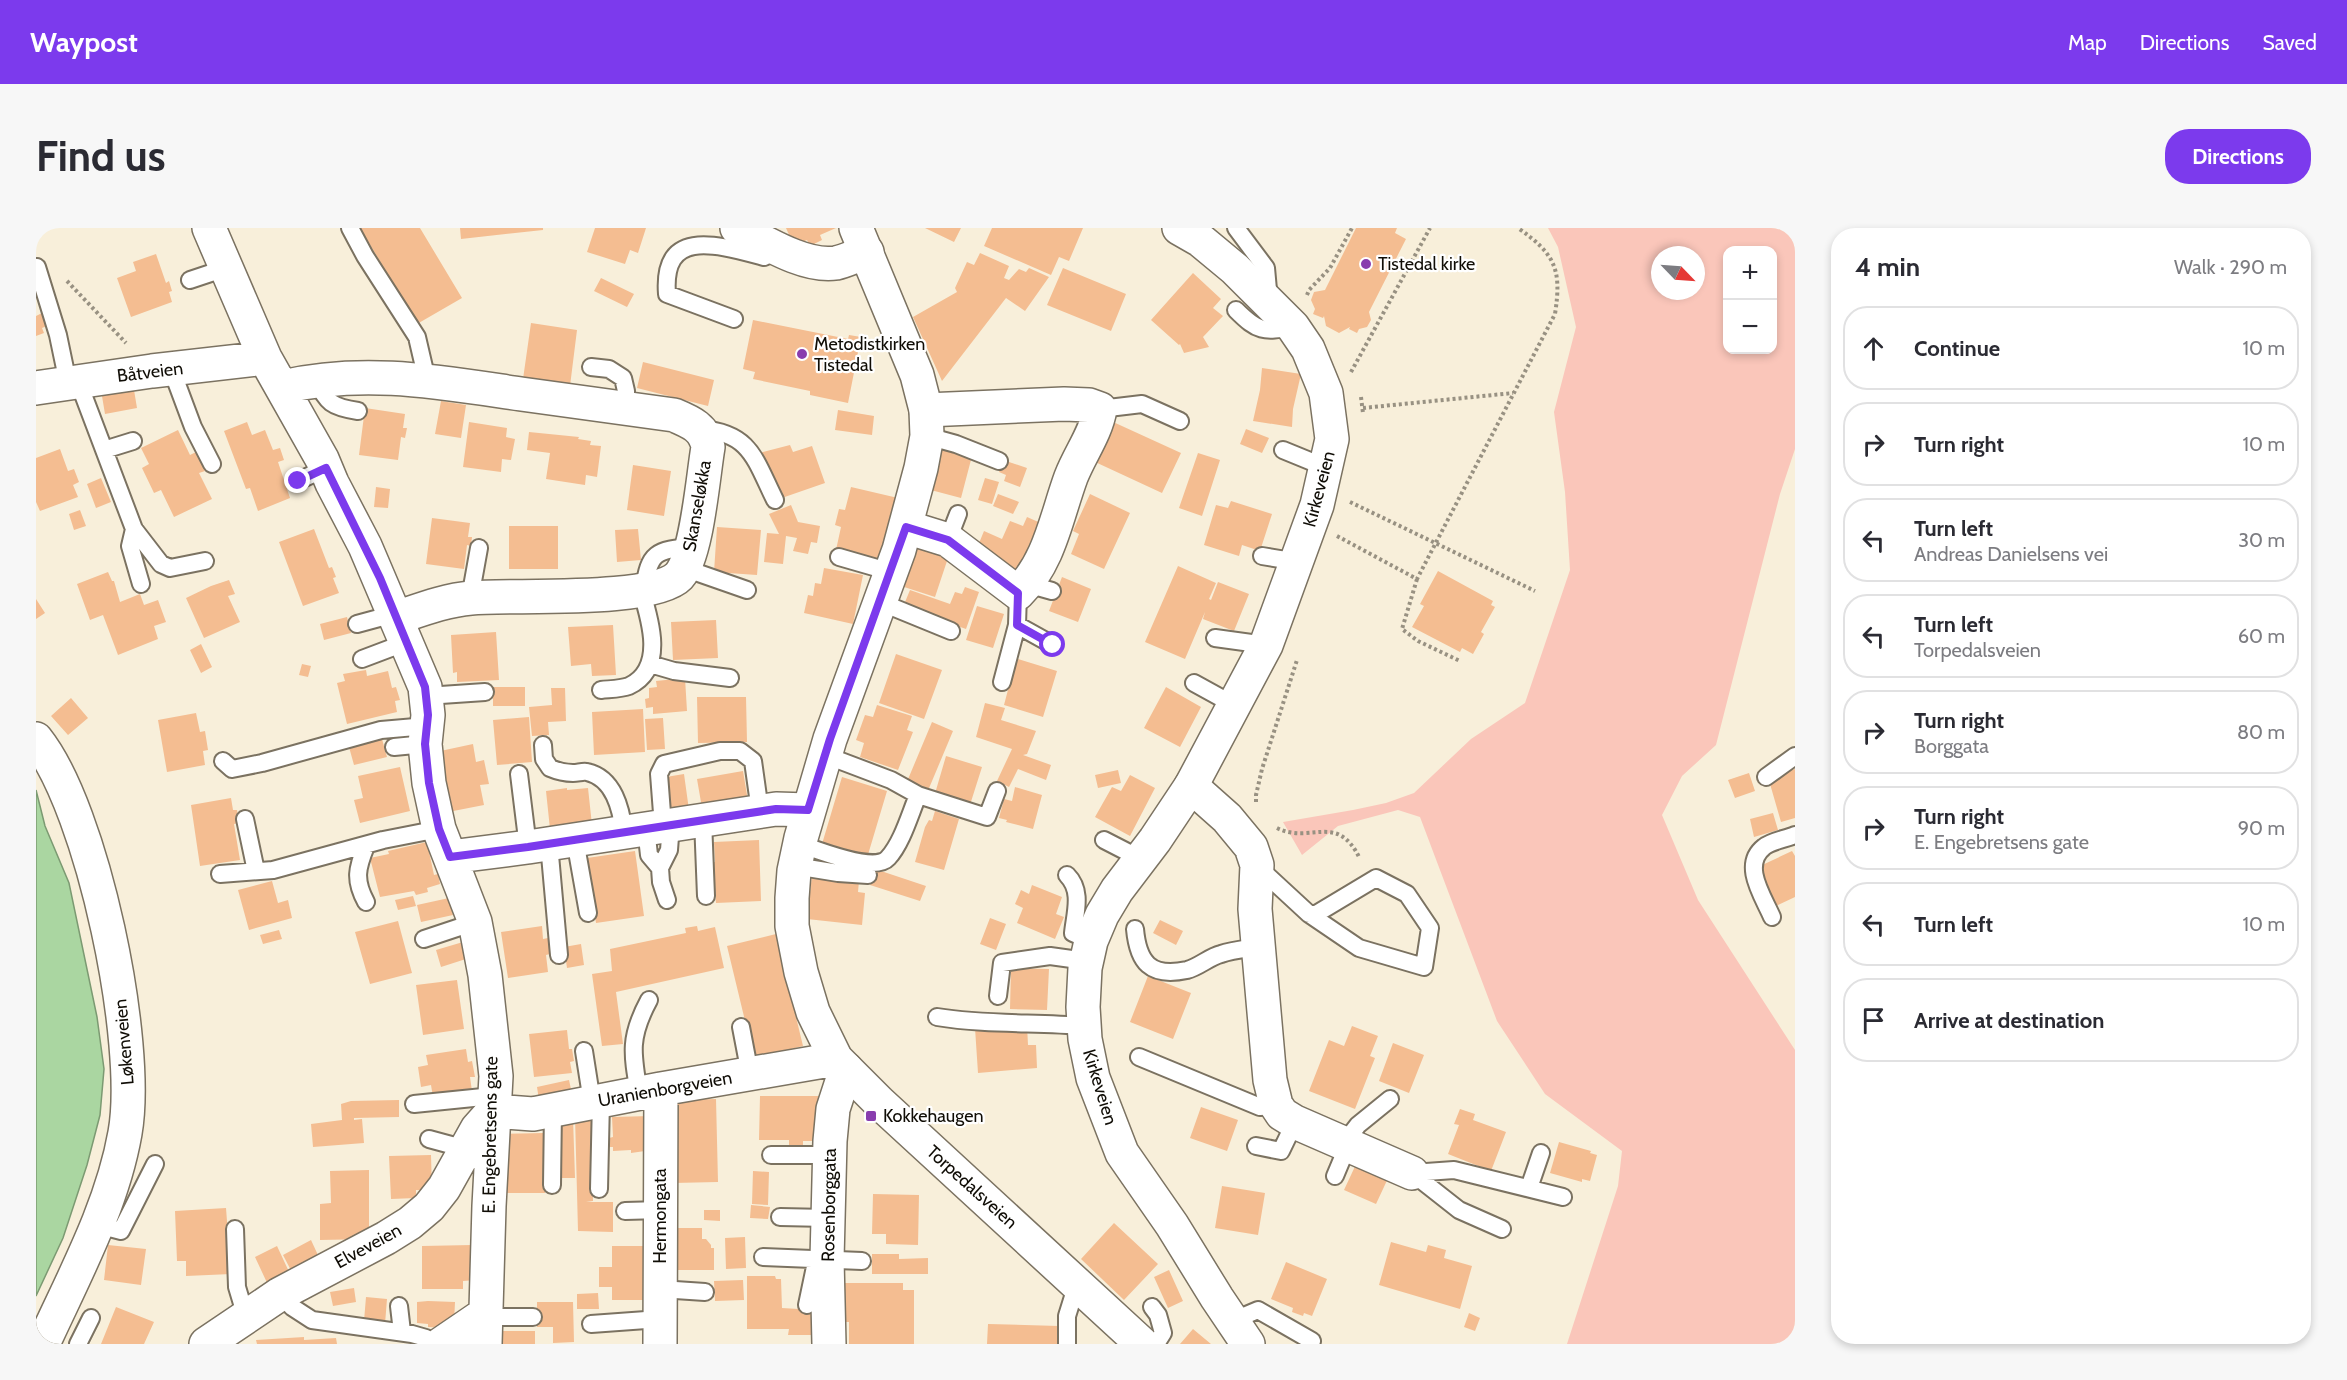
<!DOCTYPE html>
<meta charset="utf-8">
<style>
body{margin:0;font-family:Cabin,sans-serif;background:#f7f7f7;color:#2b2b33}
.controls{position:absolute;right:18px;top:18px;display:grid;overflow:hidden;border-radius:12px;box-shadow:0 3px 9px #0003}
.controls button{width:54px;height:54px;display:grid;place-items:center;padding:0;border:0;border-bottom:2px solid #e1e1e2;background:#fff;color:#2b2b33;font:30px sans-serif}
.compass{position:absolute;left:1615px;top:18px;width:54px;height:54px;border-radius:50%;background:#fff;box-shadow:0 3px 9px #0003;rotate:115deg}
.stop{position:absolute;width:18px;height:18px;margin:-14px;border:4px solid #7c3aed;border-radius:50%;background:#fff}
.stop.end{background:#7c3aed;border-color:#fff;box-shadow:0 2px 6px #0008}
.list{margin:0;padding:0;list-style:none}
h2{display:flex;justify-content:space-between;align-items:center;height:78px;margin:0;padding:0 24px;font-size:26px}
h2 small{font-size:20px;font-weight:400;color:#7c7c81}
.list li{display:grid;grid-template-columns:39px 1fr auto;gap:18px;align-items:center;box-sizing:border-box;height:84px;margin:0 12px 12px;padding:0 12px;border:2px solid #e1e1e2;border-radius:24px}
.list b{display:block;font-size:22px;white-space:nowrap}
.list p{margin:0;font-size:20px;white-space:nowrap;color:#7c7c81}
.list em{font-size:20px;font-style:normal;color:#7c7c81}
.icon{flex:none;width:33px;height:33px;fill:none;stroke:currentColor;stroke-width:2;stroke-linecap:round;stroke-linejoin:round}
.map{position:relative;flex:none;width:1759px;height:1116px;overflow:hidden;border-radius:24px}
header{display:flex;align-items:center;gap:36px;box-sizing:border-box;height:84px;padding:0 30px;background:#7c3aed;color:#fff}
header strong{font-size:28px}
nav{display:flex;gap:33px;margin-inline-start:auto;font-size:21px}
.intro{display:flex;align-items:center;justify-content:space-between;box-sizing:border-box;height:144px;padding:0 36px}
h1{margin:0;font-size:42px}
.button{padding:15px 27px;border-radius:24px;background:#7c3aed;color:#fff;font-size:21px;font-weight:700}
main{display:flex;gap:36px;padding:0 36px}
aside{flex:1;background:#fff;border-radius:24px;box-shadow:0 3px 9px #0003}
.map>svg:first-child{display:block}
</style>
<header>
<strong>Waypost</strong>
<nav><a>Map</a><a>Directions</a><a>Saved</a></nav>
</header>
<div class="intro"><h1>Find us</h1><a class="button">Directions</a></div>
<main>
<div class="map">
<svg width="1759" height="1116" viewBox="0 0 1759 1116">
<rect width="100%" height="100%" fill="#f8efda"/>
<path fill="#fac6ba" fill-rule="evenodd" d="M1512 0H1759V221L1744 266 1680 517 1646 548 1626 587 1662 672 1759 822V1116H1531L1582 958 1586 923 1509 866 1461 793 1384 589 1362 582 1302 598 1266 627 1247 594 1317 582 1350 575 1378 565 1435 511 1489 475 1534 342 1529 264 1518 184 1540 99 1522 19ZM1692 22H1736V122H1692ZM1624 27H1660V63H1624Z"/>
<path fill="#aad6a1" stroke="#7c9a72" stroke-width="1.5" d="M0 562 9 598 33 655 61 789 68 841 64 887 51 937 27 1010 0 1068Z"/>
<path fill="#f4bd91" d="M324 0H384L426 70 381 96Z
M424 0H507V2L425 11Z
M559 0H610L602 25 594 22 589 36 551 24Z
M750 0H800L784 7 786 12 774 18 771 12 758 18Z
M889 0H925L918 14Z
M956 0H1047L1033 33 1023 29 1015 47 948 18Z
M1320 0H1361L1359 5 1370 11 1333 84 1335 92 1331 99 1323 101 1321 105 1313 101 1314 99 1303 105 1290 98 1288 88 1287 90 1277 86 1279 81 1275 72 1278 64 1289 62Z
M944 25 973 38 968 50 973 52 983 41 990 44 993 40 1013 49 989 83 970 70 906 153 877 89 921 64 919 60 931 34 938 37Z
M120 26 130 55 133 53 136 63 133 64 136 74 95 89 81 50 100 43 97 34Z
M1027 40 1090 66 1075 103 1011 77Z
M1157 45 1185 71 1177 80 1187 88 1167 109 1173 119 1148 125 1144 116 1143 117 1115 92Z
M565 50 598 66 591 79 558 63Z
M6 85 11 98 6 100 8 105 0 108V88Z
M717 92 812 111 813 107 825 109 812 175 774 167V163L717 151 719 144 707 141Z
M495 95 541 102 534 158 487 151Z
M607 134 678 152 672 178 601 160Z
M1226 140 1265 146 1257 181 1256 199 1217 193 1224 162Z
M98 162 101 180 69 186 66 168Z
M405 173 430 177 425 210 399 206Z
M329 180 369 186 367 200H371L369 210 365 209 362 232 323 227Z
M802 182 838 188 836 207 799 202Z
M1075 193 1145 225 1126 265 1057 233Z
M211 194 216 207 229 202 237 222 244 220 248 232 242 234 254 270 222 283 214 260 210 261 188 203Z
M433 194 471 200 470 209 479 211 475 232 466 231 465 244 427 239Z
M1210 201 1233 210 1226 225 1204 216Z
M142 202 154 227 160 224 169 243 163 245 176 271 138 289 125 262 118 265 106 240 113 236 105 220Z
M493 204 543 209 542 211 555 213 554 217 565 218 561 249 550 247 549 257 510 251 514 225 491 222Z
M754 217 757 224 776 218 789 255 740 272 723 225Z
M904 220 936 228 925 270 891 261Z
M24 221 32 243 38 241 43 254 37 257 42 269 4 283 0 274V230Z
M1162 225 1184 232 1166 288 1143 280Z
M967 232 991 240 984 259 968 253 970 247 963 244Z
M597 237 635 243 628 288 591 282Z
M65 250 75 274 60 280 51 256Z
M949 250 963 254 956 276 942 272Z
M340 259 354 261 352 280 338 279Z
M815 259 862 270 847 333 800 322 805 299 799 297 803 281 809 282Z
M962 266 983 274 977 286 957 278Z
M1054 266 1094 285 1068 341 1035 326 1043 306 1037 303Z
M1195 273 1236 286 1224 323 1206 317 1203 328 1168 317 1180 277 1192 280Z
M755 277 762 294 784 298 781 315 775 314 772 326 757 323 761 310 750 308 747 336 728 334 731 305 743 306 733 286Z
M44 282 50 298 38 302 33 286Z
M991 289 1007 296 988 346 939 325 948 303 966 311 974 293 987 298Z
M396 290 434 295 432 309H436L435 318 431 317 428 341 390 336Z
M473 298H522V341H473Z
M681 299 725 302 721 347 678 344Z
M278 301 293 340 296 339 300 349 297 350 303 365 267 378 243 314Z
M602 301 605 332 581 334 579 302Z
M877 312 914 324 899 369 862 357Z
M1142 338 1180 355 1173 371 1175 372 1182 354 1213 366 1198 403 1167 391 1169 384 1149 431 1109 414Z
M788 340 827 347 817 396 768 385 772 367 777 368 779 355 785 356Z
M1402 343 1457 373 1455 377 1459 379 1445 404 1448 406 1437 426 1426 420 1424 424 1376 399 1388 378 1384 376Z
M72 344 76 353H78L84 374 104 366 108 377 122 372 130 394 118 398 122 411 82 427 67 387 54 392 41 356Z
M1026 349 1055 361 1042 394 1013 383Z
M193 352 199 366 192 368 204 394 168 410 150 370 175 358Z
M929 359 943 364 930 401 867 379 874 362 914 376 919 364 926 366Z
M0 371 9 385 0 391Z
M941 378 968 386 957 420 930 412Z
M311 389 315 405 288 412 284 396Z
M680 392 682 430 637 432 635 394Z
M577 397 580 447 556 448 555 436 535 438 532 399Z
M460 404 463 452 421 454V444L417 445 415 407Z
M165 416 176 439 165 445 154 422Z
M860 426 906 442 888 491 843 475Z
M982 431 1021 443 1007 489 968 477 973 458 969 456 972 447 976 449Z
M266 436 275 438 272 449 263 447Z
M330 442 331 448 352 443 356 460 360 459 364 472 359 473 361 484 311 496 301 455 309 453 307 446Z
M649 450 651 483 617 486V479L610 480 609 471 613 470V460L621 459 620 453Z
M457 459H489V478H457Z
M1130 459 1165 479 1144 519 1108 500Z
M515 460H529L530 493 512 494 513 507 496 508 493 479 516 477Z
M661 469H710L711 514 662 515Z
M35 470 52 490 32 507 15 488Z
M949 475 969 480 965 492 1000 503 991 526 987 527 1015 537 1010 552 982 541 973 559 961 553 976 521 940 509Z
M841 477 876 488 871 502 877 504 862 542 824 529 828 515 820 512 829 487 837 489Z
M607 481 609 524 558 527 556 484Z
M160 485 164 504 169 503 172 522 167 523 169 537 131 544 122 492Z
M493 489 496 534 461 537 457 492Z
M627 490 629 521 611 522 609 491Z
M896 494 917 503 891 565 870 556Z
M346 511 351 529 318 537 313 519Z
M437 516 440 534 448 532 453 556 444 557 448 577 407 585 395 525Z
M910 528 946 539 933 580 898 569Z
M364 539 374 583 324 595 318 572 327 570 322 548Z
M1759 541V590L1745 594 1732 549Z
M1082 542 1085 555 1062 560 1059 547Z
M707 543 712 573 666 580 661 551Z
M1713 545 1719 563 1699 570 1692 552Z
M648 546 653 582 634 584 630 549Z
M1094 547 1119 560 1094 608 1059 589 1076 559 1085 563Z
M806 549 851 563 831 630 786 616Z
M979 559 1006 567 997 601 970 594 971 592 963 590 968 571 976 573Z
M531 560V562L552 560 556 597 514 601 510 563Z
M195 570 197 582H201L203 595 198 596 204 632 164 638 155 577Z
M899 583 923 591 908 642 879 634 889 599 893 592 896 593Z
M1737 585 1742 602 1718 609 1714 591Z
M723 612 725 673 680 675 677 634H679L678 614Z
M391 614 398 647 402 646 404 656 391 660 392 664 380 667 378 663 344 669 334 630 353 626 352 623Z
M599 623 608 688 560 695 551 630Z
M1756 623 1759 628V669L1740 678 1722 639Z
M839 641 890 658 884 673 834 657Z
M776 647 823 653 822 664 829 665 826 697 771 691Z
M236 653 242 675 252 672 256 690 213 702 202 662Z
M996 657 1026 669 1020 686 1028 689 1019 711 981 695 987 680 979 676 985 662 993 666Z
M377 668 380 678 362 682 359 672Z
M413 670 417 687 385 694 381 677Z
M954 690 970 696 960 722 944 716Z
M1124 692 1147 703 1140 717 1117 705Z
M362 693 376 745 334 756 319 704Z
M506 698 507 711 512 710 514 726 510 727 512 744 472 750 465 704Z
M661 698 662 703 679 699 688 740 580 764 587 816 566 818 556 746 576 743 574 721 650 705 649 700Z
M243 702 246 711 227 716 224 707Z
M740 706 767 818 718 830 691 718Z
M427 714 433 730 405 739 400 722Z
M545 716 548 737 531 740 528 719Z
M975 740 1013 741 1011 782 974 781Z
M1112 748 1155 765 1137 811 1094 794Z
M421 752 428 801 387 807 380 757Z
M991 797 992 817H1000L1001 840 942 845 939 800Z
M1316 798 1342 808 1334 828 1339 830 1319 881 1273 863 1293 812 1308 818Z
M531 802 533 821H536L538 833 534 834 536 845 498 849 493 806Z
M1357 815 1388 827 1373 865 1343 853Z
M430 821 432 834 436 833 439 849H434L436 863 397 869 395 857 385 859 382 839 392 837 390 827Z
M533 852 536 866 503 872 501 859Z
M724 868H786V913H767V919H753V912H723Z
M680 871 682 954 637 955 636 872Z
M363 872V889L318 890V892L326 891 328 915 277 919 275 896 306 892 305 876 315 873Z
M1165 879 1202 892 1191 923 1154 910Z
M1424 881 1439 886 1437 892 1470 904 1455 943 1412 926 1423 897 1418 896Z
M539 888H555L557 973 550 974H577V1004L542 1003Z
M615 888 616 922 595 925V922L577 923V919H573V910L577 909 576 889Z
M537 890 539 950H521L520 891Z
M508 905 509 965H465V906Z
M1523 914 1555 923 1554 925 1561 927 1554 953 1546 951V954L1514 945Z
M395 927 396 962H380V970L355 971 353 928Z
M1322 932 1354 946 1340 976 1308 962Z
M333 942V1011L284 1012V976L295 975 294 943Z
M717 943 733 944 732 977 716 976Z
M1186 958 1229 965 1222 1007 1179 1000Z
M837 966 883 967 882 1017 850 1016V1006H836Z
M715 977 734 979 732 991 714 990Z
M190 980 195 1046 150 1048V1033H141L139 983Z
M668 982H684V993L668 992Z
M1078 995 1122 1036 1088 1072 1045 1031Z
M637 1000H666V1011H670L675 1017V1020H678V1042H636Z
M709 1009 710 1040 690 1041 689 1010Z
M275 1012 287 1038 260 1052 247 1027Z
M1355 1014 1390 1024 1392 1017 1410 1022 1408 1030 1436 1038 1424 1081 1343 1057Z
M72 1017 110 1021 105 1057 68 1052Z
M436 1017 440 1052 427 1053V1061H386V1018Z
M241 1018 255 1048 233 1059 219 1029Z
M576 1018H616L617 1072H576V1059H563V1039H576Z
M836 1026H863V1031L892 1030V1046H836Z
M1250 1034 1291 1051 1276 1088 1268 1085 1267 1088 1256 1084 1257 1080 1235 1071Z
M1133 1042 1147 1073 1132 1080 1118 1049Z
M711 1048H739L740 1051H745L746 1080 779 1082V1107H752L753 1101H711Z
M707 1052 708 1072 679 1073 678 1053Z
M809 1055H867V1062H878V1116H813V1094H809Z
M318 1060 320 1074 297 1078 294 1064Z
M562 1065 563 1081H541V1066Z
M330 1069 351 1071 349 1096 328 1093Z
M392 1073 419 1074 418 1095 409 1100 392 1099V1096L381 1095V1074Z
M501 1074H537L538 1114 517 1115V1099H501Z
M80 1079 118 1094 108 1116H65Z
M1433 1085 1444 1090 1439 1103 1428 1099Z
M952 1096 1023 1098 1022 1116H951Z
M1157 1101 1175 1116H1144Z
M463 1103H499V1116H463Z
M268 1109V1112L300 1110 301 1116H221L220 1112Z"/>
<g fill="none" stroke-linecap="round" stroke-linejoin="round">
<g stroke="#7b7261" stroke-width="20">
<path id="service" d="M314 0 329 28 381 109 391 152
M1200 0 1230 40 1233 73
M1 39 22 107 32 155
M154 52 190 40
M1200 82C1222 104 1227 104 1257 99
M698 91 631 66C626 0 679 16 728 29L732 27
M555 139 573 141 587 150 590 163V180
M135 140 157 199 176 236
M280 151C290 175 296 179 322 183
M42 153 98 301 125 336 134 340 169 333
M1064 181 1106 176 1144 193
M665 201C715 205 719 232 739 272
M891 208 920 216 963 233
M68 222 97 213
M1247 222 1291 240
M262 253 290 240
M98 301 94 318 105 356
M912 312 922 286
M1226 328 1262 334
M803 329 855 344
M648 340 711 362
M991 356 1016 363
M608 361C613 324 620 322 656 319
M434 370 443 320
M844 374 915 403
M321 396 358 386
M981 397 1017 417
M1179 410 1230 417
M326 431 371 414
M614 436 638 443 694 450
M966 454 981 397 982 365
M1158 455 1198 477
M565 462C574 461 585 461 593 458 630 441 614 391 605 362
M390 468 449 464
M507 517 508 531 514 540C521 543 529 545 537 545 542 545 547 543 551 544 578 550 585 581 588 604
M358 519 389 516
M789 527 855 552 882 567 951 589 961 563
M187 533 196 541 226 535 345 502 391 498
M483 546 492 619
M1730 549 1759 528
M209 591 220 643
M667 592 670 668
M627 598 623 546 628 536 684 523H704L717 533 724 583
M610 600 613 627 624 640 625 654 631 672
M539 612 552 685
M1068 612 1105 631
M513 616 523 727
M764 616C781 622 839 645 852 630 866 615 874 586 882 567
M759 638 802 645 832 647
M1221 638 1273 686 1323 720 1388 739 1394 700 1371 666 1340 650 1280 686H1273
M624 640 633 622 635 596
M184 646 237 642 347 612 403 601
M1031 647C1047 663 1039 685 1037 705L1055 713
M330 674C318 652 321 640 330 618
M1736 689C1727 668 1705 637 1728 619 1735 613 1750 611 1759 607
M1099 701C1102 734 1114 750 1151 742 1163 739 1173 729 1185 726 1196 722 1209 721 1222 719
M388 711 439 694
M962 768 966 735 1014 728 1050 733
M901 789C950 797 999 794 1048 798
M705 799 714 846
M548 823 556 874
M1103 829 1224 879 1240 877
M603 865C596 825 593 809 613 772
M378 876 457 868
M393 911 430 921
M1308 915 1322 897 1354 871
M1220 918 1245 923 1259 894
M735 927H793
M1376 945 1418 942 1527 969
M1376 945 1423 982 1466 1001
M1299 948 1312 917
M516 957 517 881
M1493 960 1505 925
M563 961 565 872
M589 983 625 982
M744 989 791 990
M62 997 85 1003 119 936
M199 1001 201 1059 210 1089
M727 1029 826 1033
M624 1061 669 1064
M244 1066 256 1079 276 1092 376 1106 390 1110 397 1116
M771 1077 780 1034
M363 1078 366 1104
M1116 1079 1122 1087 1127 1105 1120 1116
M449 1089H497
M1196 1093 1222 1082 1276 1113
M555 1096 624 1091
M42 1116 55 1090
M1031 1116V1088L1041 1056"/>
</g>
<g stroke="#7b7261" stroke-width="36">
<path id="minor" d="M173 0 229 130 286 231 296 255 329 318 389 459 392 487 389 516 393 555 403 601 439 694 449 747 460 848 453 978 449 1116
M701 0C727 13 769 40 800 35 810 33 821 27 831 24
M246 159C329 140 403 154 485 166 536 173 587 180 638 187 655 194 669 200 672 219 667 248 661 328 643 348 617 375 476 366 435 370 410 372 384 382 360 390
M0 160 116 143 229 130
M870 299 912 312 982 365C1014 333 1020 290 1035 249 1044 226 1060 205 1064 181L1053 177 1028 176 890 182
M0 511C57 582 105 815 89 905 76 979 38 1048 7 1116
M1155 558 1191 590 1215 619 1221 637 1219 681 1234 852 1240 877 1246 886 1259 894 1376 945
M414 629 492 619 740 581 772 582
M170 1116 244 1066 350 1010 374 995 393 979 408 960 441 901 457 883 497 886 625 861 800 831
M405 1116 449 1086
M624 1116 625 861
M793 1116 791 1031 794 913 797 881 810 841"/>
</g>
<g stroke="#7b7261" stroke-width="36">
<path id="tertiary" d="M820 0 881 147 890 182 891 208 885 240 863 322 794 511 765 610 758 643 756 670V698L765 744 777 784 800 831 843 874 1106 1116"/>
</g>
<g stroke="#7b7261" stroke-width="36">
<path id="secondary" d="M1143 0 1164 12 1199 41 1257 99 1272 121 1290 165 1296 211 1281 277 1230 417 1155 558 1119 612 1081 662 1066 687 1055 713 1049 740 1047 779 1049 811 1057 850 1086 925 1136 997 1181 1070 1212 1116"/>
</g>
<path stroke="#989182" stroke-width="4" stroke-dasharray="3 3" stroke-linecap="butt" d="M31 53 90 115
M1271 67 1273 62 1294 40 1316 0
M1315 144 1394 0
M1325 169 1327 185
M1327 180 1477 165
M1314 274 1499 363
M1301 308 1381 351 1519 86C1526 41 1519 26 1482 0
M1381 351 1366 401 1382 413 1424 433
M1220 574V567L1226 541 1261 432
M1241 600C1275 617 1301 583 1324 631"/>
<use href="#service" stroke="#fff" stroke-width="16"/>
<use href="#minor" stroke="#fff" stroke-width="33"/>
<use href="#tertiary" stroke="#fff" stroke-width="33"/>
<use href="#secondary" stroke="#fff" stroke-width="33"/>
</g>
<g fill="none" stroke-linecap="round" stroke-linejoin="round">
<path stroke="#7c3aed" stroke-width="8" d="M262 253 290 240 344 350 389 459 392 487 389 516 393 555 403 601 414 629 492 619 740 581 772 582 794 511 870 299 912 312 982 365 981 397 1017 417"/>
</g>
<g fill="#893dae" stroke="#fff" stroke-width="2">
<circle cx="1330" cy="36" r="6"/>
<circle cx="766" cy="126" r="6"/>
<rect x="829" y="882" width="12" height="12" rx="3"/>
</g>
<g text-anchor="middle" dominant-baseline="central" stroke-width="4.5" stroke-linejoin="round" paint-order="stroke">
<g font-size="18" fill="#100d06" stroke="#fff" text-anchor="start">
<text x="1342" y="36">Tistedal kirke</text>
<text x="778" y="116">Metodistkirken<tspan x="778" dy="21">Tistedal</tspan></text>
<text x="847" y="888">Kokkehaugen</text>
</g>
<g font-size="18" fill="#100d06" stroke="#fff">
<text transform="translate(114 144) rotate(-7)">Båtveien</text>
<text transform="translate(1283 261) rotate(-75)">Kirkeveien</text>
<text transform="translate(661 278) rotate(-80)">Skanseløkka</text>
<text transform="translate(88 814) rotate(-95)">Løkenveien</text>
<text transform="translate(1064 859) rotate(73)">Kirkeveien</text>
<text transform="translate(629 861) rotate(-10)">Uranienborgveien</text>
<text transform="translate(454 907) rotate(-89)">E. Engebretsens gate</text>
<text transform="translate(936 959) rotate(42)">Torpedalsveien</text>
<text transform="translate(793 977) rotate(-89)">Rosenborggata</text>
<text transform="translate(624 988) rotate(-90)">Hermongata</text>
<text transform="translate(332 1018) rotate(-29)">Elveveien</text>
</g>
</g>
</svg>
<div class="controls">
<button>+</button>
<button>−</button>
</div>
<svg class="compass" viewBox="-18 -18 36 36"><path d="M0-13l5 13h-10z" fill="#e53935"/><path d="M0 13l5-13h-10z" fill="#7c7c81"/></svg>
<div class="stop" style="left:1017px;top:417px"></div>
<div class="stop end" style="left:262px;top:253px"></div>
</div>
<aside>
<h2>4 min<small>Walk · 290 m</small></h2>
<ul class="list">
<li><svg class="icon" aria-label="ahead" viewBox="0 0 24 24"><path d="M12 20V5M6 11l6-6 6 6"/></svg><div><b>Continue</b></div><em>10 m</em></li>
<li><svg class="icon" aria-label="right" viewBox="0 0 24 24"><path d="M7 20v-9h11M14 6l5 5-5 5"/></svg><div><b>Turn right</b></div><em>10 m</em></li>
<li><svg class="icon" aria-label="left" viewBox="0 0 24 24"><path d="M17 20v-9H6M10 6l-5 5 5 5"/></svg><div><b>Turn left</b><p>Andreas Danielsens vei</p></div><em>30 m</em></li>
<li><svg class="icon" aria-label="left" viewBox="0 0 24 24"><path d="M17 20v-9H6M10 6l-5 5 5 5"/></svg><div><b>Turn left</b><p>Torpedalsveien</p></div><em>60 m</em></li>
<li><svg class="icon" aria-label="right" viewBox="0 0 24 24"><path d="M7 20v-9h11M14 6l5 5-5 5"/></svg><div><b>Turn right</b><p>Borggata</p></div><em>80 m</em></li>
<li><svg class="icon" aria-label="right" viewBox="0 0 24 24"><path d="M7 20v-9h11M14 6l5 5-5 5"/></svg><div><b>Turn right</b><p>E. Engebretsens gate</p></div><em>90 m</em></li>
<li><svg class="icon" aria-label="left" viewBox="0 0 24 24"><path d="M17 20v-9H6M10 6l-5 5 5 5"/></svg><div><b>Turn left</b></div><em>10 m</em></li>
<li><svg class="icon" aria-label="arrive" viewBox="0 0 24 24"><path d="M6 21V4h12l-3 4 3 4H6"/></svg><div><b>Arrive at destination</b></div></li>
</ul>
</aside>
</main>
